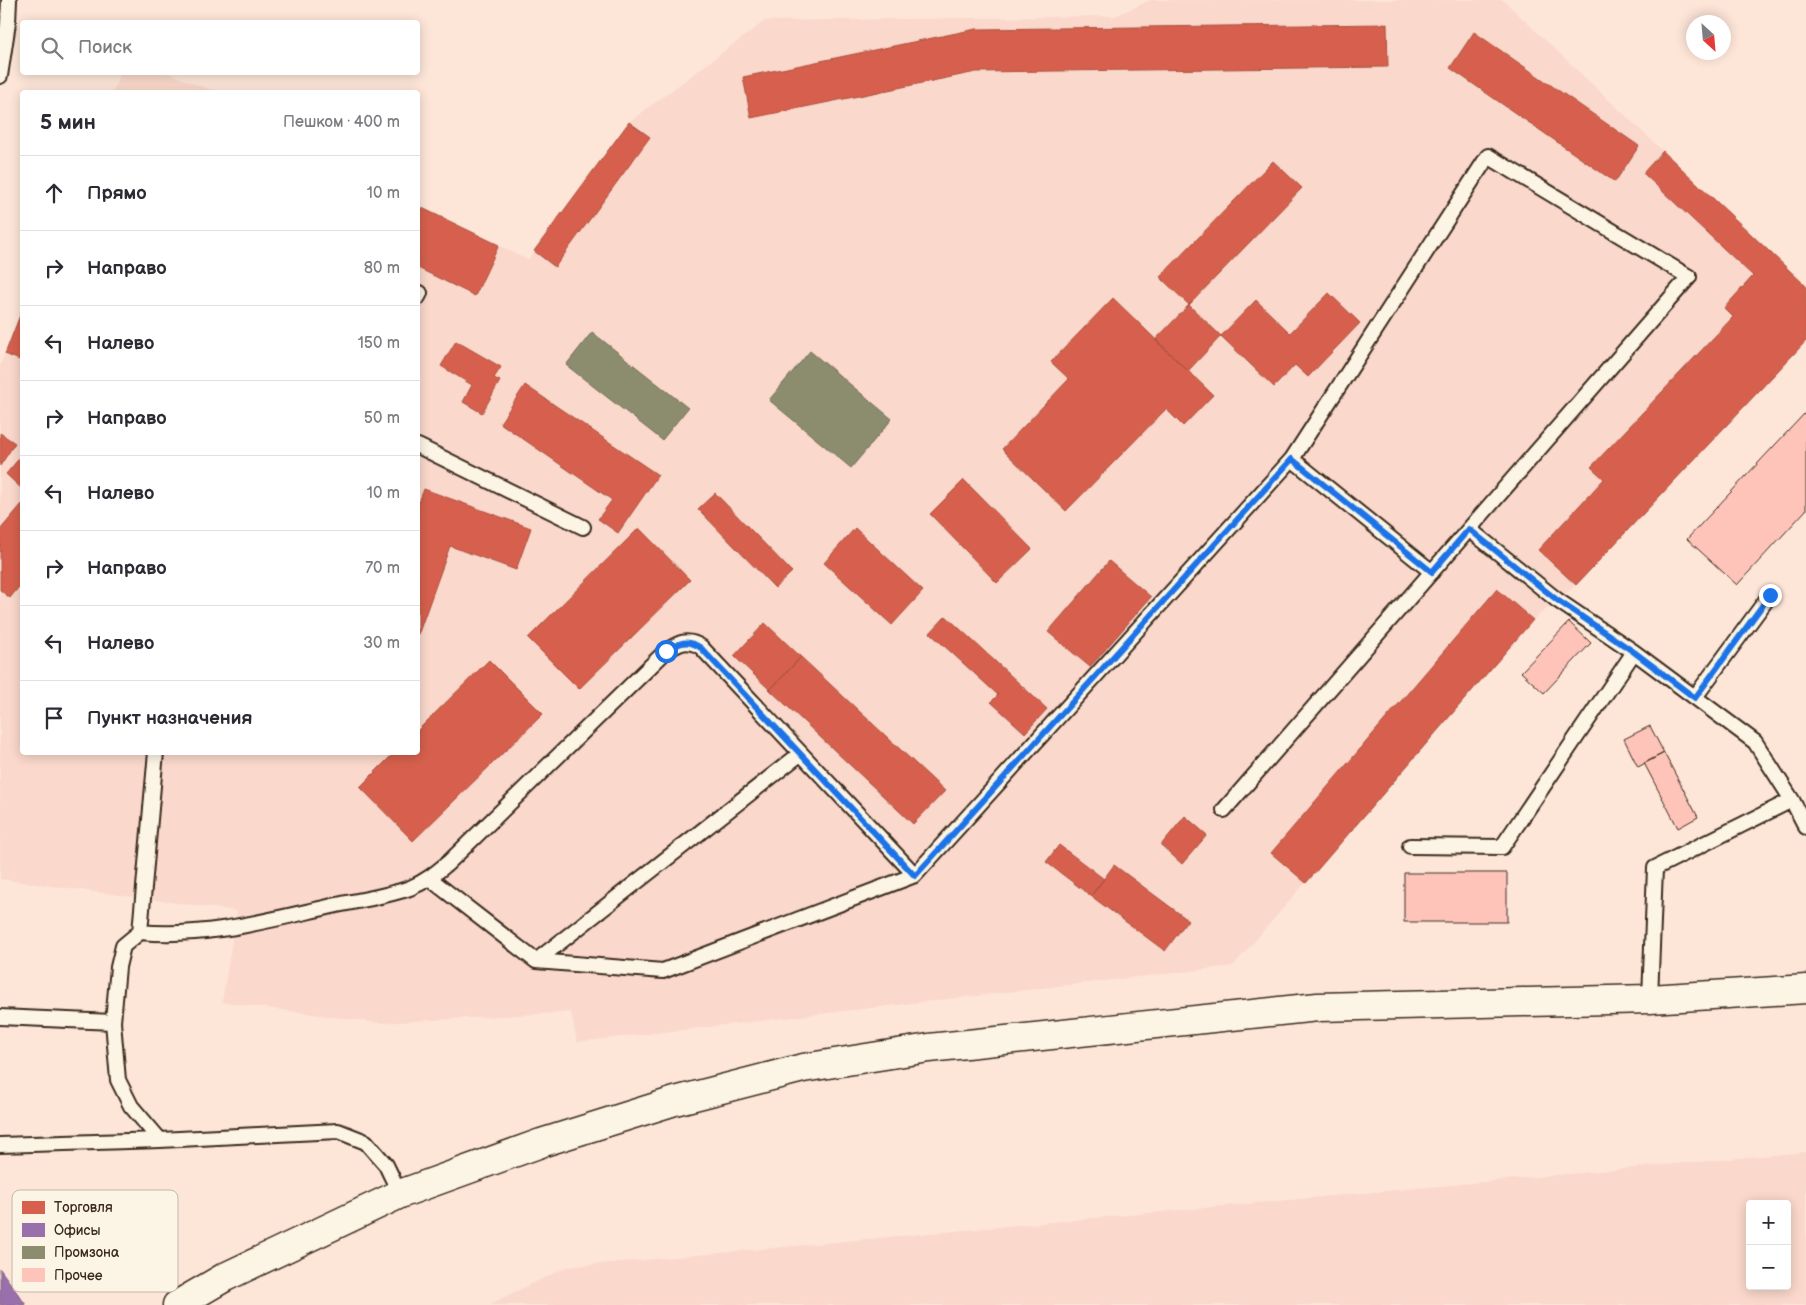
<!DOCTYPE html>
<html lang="ru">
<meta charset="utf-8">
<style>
body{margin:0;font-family:"Balsamiq Sans",sans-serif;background:#f7f7f7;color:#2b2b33}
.controls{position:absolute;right:15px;bottom:15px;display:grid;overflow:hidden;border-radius:5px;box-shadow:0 2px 12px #0003}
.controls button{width:45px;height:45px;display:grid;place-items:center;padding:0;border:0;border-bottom:1px solid #e1e1e2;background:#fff;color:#2b2b33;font:25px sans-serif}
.compass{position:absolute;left:1686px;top:15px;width:45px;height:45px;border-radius:50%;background:#fff;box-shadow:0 2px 12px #0003;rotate:154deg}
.stop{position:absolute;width:15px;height:15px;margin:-11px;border:4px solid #1a73e8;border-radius:50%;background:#fff}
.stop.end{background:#1a73e8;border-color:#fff;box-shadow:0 1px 5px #0008}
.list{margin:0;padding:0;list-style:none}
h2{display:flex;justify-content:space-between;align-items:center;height:65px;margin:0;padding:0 20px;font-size:21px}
h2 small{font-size:16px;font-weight:400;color:#7c7c81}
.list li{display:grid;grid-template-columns:32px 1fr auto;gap:15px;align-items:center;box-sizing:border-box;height:75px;padding:0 20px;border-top:1px solid #e1e1e2}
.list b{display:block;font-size:19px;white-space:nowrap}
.list em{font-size:16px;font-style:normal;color:#7c7c81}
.icon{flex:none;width:28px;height:28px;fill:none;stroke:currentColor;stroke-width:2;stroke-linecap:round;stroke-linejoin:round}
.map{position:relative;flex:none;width:1806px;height:1305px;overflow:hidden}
.search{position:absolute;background:#fff;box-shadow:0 2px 12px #0003;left:20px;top:20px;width:400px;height:55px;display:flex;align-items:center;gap:12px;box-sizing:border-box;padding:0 18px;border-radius:5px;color:#7c7c81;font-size:19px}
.panel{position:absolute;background:#fff;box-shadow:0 2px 12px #0003;left:20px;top:90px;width:400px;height:665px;border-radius:5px}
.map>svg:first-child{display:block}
</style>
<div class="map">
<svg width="1806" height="1305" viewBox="0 0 1806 1305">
<rect width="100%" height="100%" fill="#fde6d8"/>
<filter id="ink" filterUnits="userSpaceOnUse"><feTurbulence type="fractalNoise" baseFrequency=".02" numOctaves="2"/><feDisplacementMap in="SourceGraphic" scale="10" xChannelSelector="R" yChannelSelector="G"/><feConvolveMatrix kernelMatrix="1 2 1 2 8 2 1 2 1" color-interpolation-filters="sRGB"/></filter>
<g filter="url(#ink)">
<path fill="#fad8cb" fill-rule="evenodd" d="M1151 0H1503L1806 286V341L1576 585 1533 620 1233 966 577 1042 571 1012 380 1023 222 1002 237 911 0 879V366L22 310V752H418V206L528 260 629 122 765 21 1115 16Z
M121 73H168L216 92H112Z
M1806 1152V1305H488L567 1267ZM1750 1204H1787V1286H1750Z"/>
<path fill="#d6604d" stroke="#a8503f" d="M1387 24 1388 67 976 72 751 118 743 77 976 29Z
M1474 32 1639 146 1615 182 1450 68Z
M629 122 650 137 555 267 534 251Z
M1663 151 1806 286V341L1576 585 1538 550 1604 479 1591 467 1733 317 1724 308 1753 276 1643 173Z
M1273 161 1302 188 1189 305 1160 277Z
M418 206 499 245 475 296 418 268V239L420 234 418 233Z
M1329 293 1360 323 1308 377 1295 365 1274 387 1221 336 1256 300 1290 333Z
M1113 298 1213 395 1183 426 1166 409 1066 511 1002 449 1069 379 1051 362Z
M1189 305 1221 336 1188 371 1155 340Z
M22 310V361L5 354Z
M456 341 501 367 494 378 500 381 482 413 463 402 472 385 441 366Z
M525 385 658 475 618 533 598 519 612 500 500 423Z
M0 433 15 443 0 466Z
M22 455V489L6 474Z
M964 480 1032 549 997 583 930 514Z
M424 489 531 528 516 570 450 546 418 635V505Z
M715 493 792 572 775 588 698 509Z
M22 504V583L10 598 0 590V530Z
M639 528 690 580 579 689 528 638Z
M855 528 923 591 892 625 824 563Z
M1109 561 1151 597 1090 667 1048 632Z
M1497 589 1533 620 1306 883 1271 853Z
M946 616 1047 709 1025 733 991 702 998 695 930 633Z
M765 623 801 657 770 690 734 656Z
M801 657 945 791 913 824 770 690Z
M489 660 543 714 413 841 360 787 395 752H418V730Z
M1185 816 1207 835 1182 864 1161 845Z
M1059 845 1104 879 1091 896 1046 862Z
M1114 865 1188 920 1165 951 1091 896Z"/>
<path fill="#9970ab" stroke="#7d5b81" d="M0 1269 26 1305H0Z"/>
<path fill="#8c8c6e" stroke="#746f56" d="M592 332 688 408 662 440 566 365Z
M810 351 892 419 851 468 769 400Z"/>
<path fill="#ffc4b9" stroke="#3b2a1e" d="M1804 414 1806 415V510L1737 585 1687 539Z
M1569 622 1591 643 1544 693 1521 672Z
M1650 726 1664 753 1638 767 1624 739Z
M1664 753 1698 817 1678 828 1644 763Z
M1404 873H1507V922H1404Z"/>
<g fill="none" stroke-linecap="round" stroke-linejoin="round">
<g stroke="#3b2a1e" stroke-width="18">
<path id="service" d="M0 76 8 23 9 0
M418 297 420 293
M418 446 583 527
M1292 459 1432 572
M1469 529 1557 600 1634 652 1755 742 1792 800 1806 827
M1695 697 1770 595
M1410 846 1502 847 1634 652
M429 878 536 961 663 971 915 875 1292 459 1488 156 1689 277 1224 810
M140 932 156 752
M536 961 800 754
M1650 999 1655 868 1792 800
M0 1017 113 1022
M160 1140 131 1106 118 1080 113 1022 118 967 123 946 140 932C204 938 266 921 328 907 355 901 384 897 410 888 425 882 436 873 448 863L666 651C679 643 687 638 701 647L915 875
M0 1145 160 1140 338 1131 366 1142 386 1165 400 1194"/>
</g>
<g stroke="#3b2a1e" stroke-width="31">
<path id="trunk" d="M177 1305 225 1277 400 1194 541 1143 675 1101 803 1068 929 1048 1318 1007 1650 999 1806 989"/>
</g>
<use href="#service" stroke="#fcf5e5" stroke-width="14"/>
<use href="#trunk" stroke="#fcf5e5" stroke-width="28"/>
</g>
</g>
<g fill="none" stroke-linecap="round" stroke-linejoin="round" filter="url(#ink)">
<path stroke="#1a73e8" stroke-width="6" d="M666 651C679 643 687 638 701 648L915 876 1292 459 1432 572 1469 529 1557 600 1634 652 1695 698 1770 595"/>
</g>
<rect x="12" y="1190" width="166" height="102" rx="8" fill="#fcf5e5" stroke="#c2b8a9" stroke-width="1"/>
<rect x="22" y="1201" width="23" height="13" fill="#d6604d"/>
<rect x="22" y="1223" width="23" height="14" fill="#9970ab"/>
<rect x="22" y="1246" width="23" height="13" fill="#8c8c6e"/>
<rect x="22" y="1268" width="23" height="14" fill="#ffc4b9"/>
<g font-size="14" fill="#3b2a1e">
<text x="54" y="1212">Торговля</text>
<text x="54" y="1235">Офисы</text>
<text x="54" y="1257">Промзона</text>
<text x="54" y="1280">Прочее</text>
</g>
</svg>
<div class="controls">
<button>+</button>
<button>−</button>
</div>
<svg class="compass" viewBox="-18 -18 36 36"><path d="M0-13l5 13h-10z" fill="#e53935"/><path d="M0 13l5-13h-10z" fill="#7c7c81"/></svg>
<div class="stop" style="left:666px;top:651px"></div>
<div class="stop end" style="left:1770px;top:595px"></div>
<div class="search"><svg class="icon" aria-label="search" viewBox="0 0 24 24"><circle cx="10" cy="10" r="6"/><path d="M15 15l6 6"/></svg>Поиск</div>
<section class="panel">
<h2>5 мин<small>Пешком · 400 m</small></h2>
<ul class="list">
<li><svg class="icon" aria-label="ahead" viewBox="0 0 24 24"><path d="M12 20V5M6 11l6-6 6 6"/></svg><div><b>Прямо</b></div><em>10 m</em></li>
<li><svg class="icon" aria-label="right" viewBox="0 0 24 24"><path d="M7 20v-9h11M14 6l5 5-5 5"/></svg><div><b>Направо</b></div><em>80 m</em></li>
<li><svg class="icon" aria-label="left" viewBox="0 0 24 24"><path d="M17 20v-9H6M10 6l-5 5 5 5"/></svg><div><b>Налево</b></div><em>150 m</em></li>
<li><svg class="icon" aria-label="right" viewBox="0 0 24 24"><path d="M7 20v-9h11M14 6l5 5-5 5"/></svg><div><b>Направо</b></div><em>50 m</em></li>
<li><svg class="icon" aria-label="left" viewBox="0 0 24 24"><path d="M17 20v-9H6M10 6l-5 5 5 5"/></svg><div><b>Налево</b></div><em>10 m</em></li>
<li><svg class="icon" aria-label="right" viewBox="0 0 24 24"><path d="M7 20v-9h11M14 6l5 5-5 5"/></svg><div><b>Направо</b></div><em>70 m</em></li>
<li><svg class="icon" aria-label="left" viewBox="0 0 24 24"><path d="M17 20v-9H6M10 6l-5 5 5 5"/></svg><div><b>Налево</b></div><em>30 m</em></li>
<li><svg class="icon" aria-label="arrive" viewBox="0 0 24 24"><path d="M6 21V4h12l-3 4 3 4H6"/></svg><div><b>Пункт назначения</b></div></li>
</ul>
</section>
</div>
